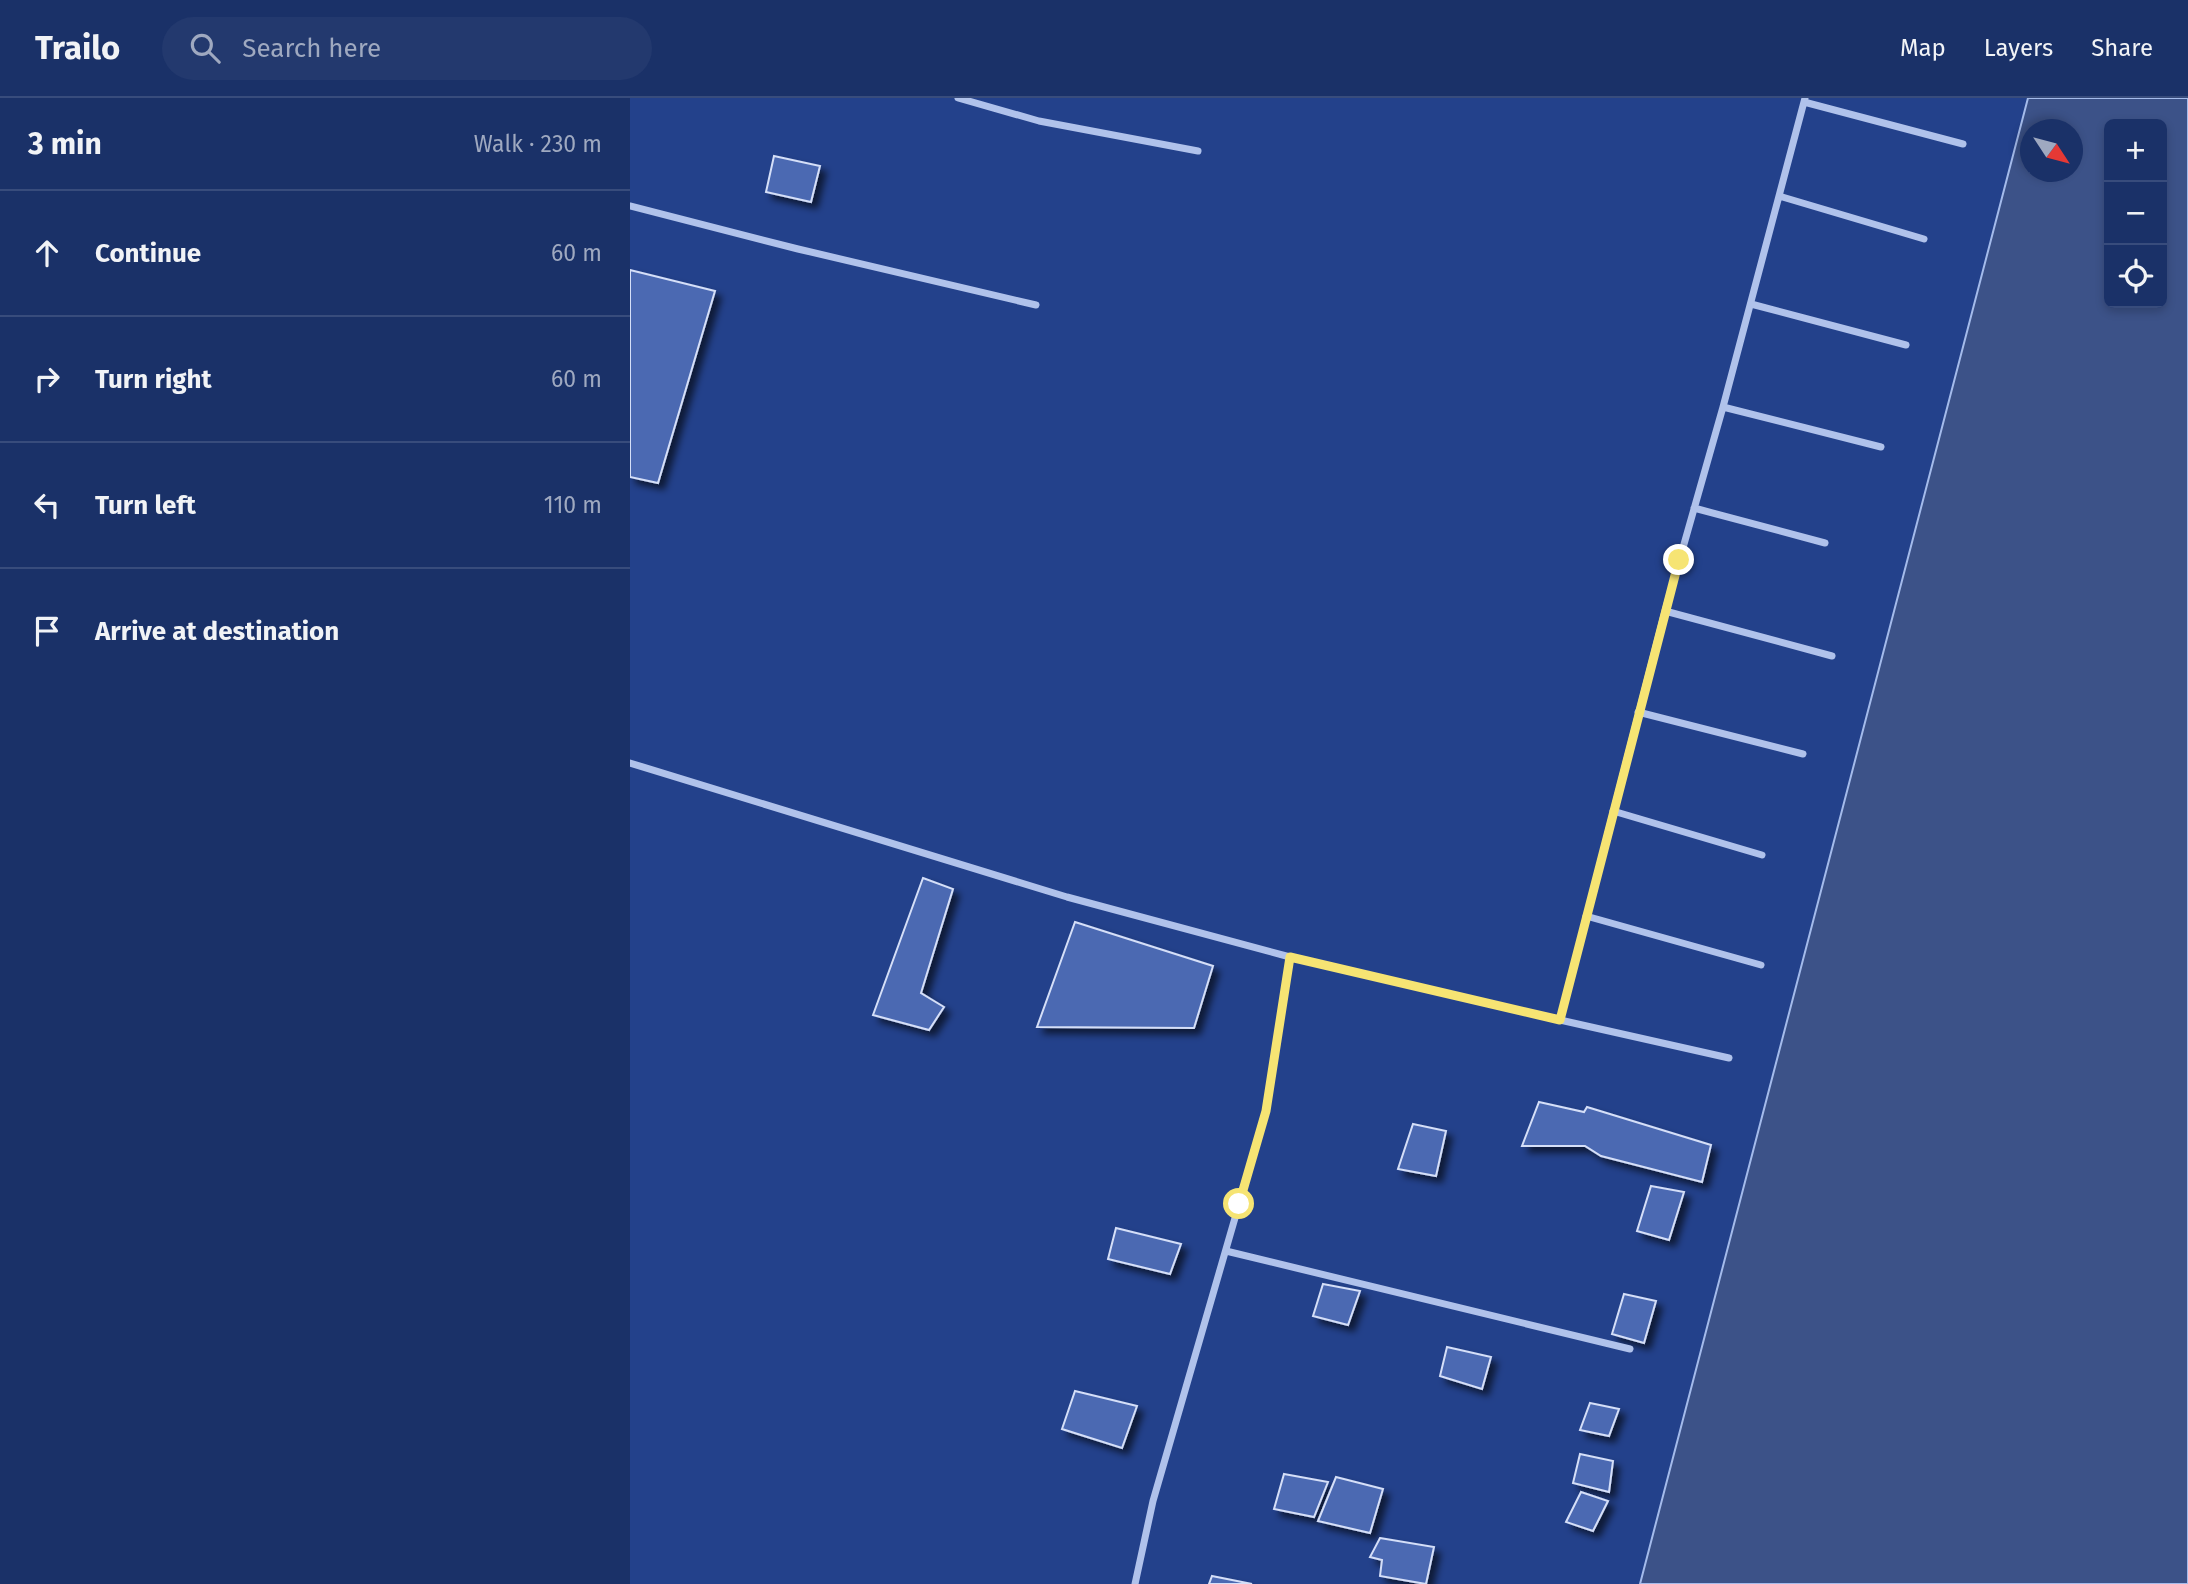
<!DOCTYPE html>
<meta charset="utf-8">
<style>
body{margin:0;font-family:"Fira Sans",sans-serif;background:#23396e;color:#f1f3f6}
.controls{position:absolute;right:21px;top:21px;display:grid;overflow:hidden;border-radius:10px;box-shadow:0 4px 10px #0003}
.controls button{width:63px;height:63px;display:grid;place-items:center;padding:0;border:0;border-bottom:2px solid #384c7c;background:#1a3168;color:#f1f3f6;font:35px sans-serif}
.compass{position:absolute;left:1390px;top:21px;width:63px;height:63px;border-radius:50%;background:#1a3168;box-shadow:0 4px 10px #0003;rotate:126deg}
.stop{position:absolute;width:21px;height:21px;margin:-16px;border:5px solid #f6e473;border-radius:50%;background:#fff}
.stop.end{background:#f6e473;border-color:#fff;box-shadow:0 2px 7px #0008}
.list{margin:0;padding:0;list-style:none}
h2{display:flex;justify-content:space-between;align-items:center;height:91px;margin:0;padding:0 28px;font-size:30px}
h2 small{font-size:23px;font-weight:400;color:#9fa9c0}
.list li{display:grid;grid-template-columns:46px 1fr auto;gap:21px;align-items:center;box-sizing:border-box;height:126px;padding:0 28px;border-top:2px solid #384c7c}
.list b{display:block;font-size:26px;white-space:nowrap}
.list em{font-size:23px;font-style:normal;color:#9fa9c0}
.icon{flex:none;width:38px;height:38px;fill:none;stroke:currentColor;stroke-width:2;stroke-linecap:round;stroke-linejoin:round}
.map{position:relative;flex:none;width:1558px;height:1486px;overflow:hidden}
header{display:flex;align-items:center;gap:42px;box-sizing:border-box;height:98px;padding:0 35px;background:#1a3168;border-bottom:2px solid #384c7c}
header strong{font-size:33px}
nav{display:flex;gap:38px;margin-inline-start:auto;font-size:24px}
.search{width:490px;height:63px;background:#23396e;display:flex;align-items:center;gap:18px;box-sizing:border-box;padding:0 24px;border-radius:38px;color:#9fa9c0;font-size:26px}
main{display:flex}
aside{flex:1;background:#1a3168}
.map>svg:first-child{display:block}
</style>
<header>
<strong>Trailo</strong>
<div class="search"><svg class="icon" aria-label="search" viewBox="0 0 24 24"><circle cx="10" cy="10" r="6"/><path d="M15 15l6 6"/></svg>Search here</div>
<nav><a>Map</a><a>Layers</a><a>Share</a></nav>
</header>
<main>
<aside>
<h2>3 min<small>Walk · 230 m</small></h2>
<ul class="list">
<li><svg class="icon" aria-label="ahead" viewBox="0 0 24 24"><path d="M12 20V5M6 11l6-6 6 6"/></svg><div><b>Continue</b></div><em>60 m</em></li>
<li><svg class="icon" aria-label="right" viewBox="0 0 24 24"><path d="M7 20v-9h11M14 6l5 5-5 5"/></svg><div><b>Turn right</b></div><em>60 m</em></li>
<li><svg class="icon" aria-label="left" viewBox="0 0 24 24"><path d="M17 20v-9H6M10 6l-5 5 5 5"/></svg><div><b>Turn left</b></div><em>110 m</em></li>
<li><svg class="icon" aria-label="arrive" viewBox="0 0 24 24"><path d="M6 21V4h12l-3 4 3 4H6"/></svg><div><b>Arrive at destination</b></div></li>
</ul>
</aside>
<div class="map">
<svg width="1558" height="1486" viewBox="0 0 1558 1486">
<defs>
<filter id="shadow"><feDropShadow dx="6" dy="6" stdDeviation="3.5" flood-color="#0009"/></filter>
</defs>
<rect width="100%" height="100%" fill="#23418b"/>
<path fill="#3c5288" stroke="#a4bbeb" stroke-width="2" fill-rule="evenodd" d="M1398 0H1558V1486H1010ZM1479 26H1532V205H1479ZM1400 32H1442V74H1400Z"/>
<path fill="#4b69b2" stroke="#d5dff8" stroke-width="2" filter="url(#shadow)" d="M144 58 190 68 181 104 136 94Z
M0 172 85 193 28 385 0 379Z
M293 780 323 791 291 895 314 909 299 932 243 917Z
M445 824 583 868 564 930 407 929Z
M909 1004 954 1014 957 1009 1081 1047 1072 1084 971 1058 955 1048H892Z
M783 1026 816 1033 806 1078 768 1071Z
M1021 1088 1054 1094 1039 1142 1007 1133Z
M486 1130 551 1146 540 1176 478 1161Z
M693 1186 730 1193 718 1227 683 1218Z
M994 1196 1026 1203 1014 1245 982 1236Z
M817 1249 861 1259 852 1291 810 1278Z
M445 1293 507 1308 492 1350 432 1331Z
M960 1305 989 1311 979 1338 950 1332Z
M950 1356 983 1363 979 1394 943 1385Z
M654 1376 698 1384 684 1419 644 1411Z
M706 1379 753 1391 740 1435 688 1423Z
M951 1394 978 1403 963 1433 936 1424Z
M750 1440 804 1449 796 1486 750 1478 752 1462 740 1459Z
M582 1478 622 1486H579Z"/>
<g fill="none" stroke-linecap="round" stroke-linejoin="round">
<path stroke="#b0c2eb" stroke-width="7" d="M328 0 409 23 568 53
M1174 4 1333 46
M1149 98 1294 141
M0 108 168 151 406 207
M1121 206 1276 247
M1093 309 1251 349
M1064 410 1195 445
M1035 513 1202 558
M1008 614 1173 656
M0 665 437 799 660 859 636 1013 523 1403 505 1486
M983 713 1132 757
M956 818 1131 867
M660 859 930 922 1035 513 1093 309 1175 0
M930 922 1099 960
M596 1153 1000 1251"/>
</g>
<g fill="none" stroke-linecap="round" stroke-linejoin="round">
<path stroke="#f6e473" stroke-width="9" d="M609 1106 636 1013 660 859 930 922 1049 462"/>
</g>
</svg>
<div class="controls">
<button>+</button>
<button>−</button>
<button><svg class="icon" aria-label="locate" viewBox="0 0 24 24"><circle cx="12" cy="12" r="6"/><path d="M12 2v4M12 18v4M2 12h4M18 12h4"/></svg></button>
</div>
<svg class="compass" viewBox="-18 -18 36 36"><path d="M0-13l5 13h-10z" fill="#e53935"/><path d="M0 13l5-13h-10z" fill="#9fa9c0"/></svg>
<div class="stop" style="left:609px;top:1106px"></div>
<div class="stop end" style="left:1049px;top:462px"></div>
</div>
</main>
